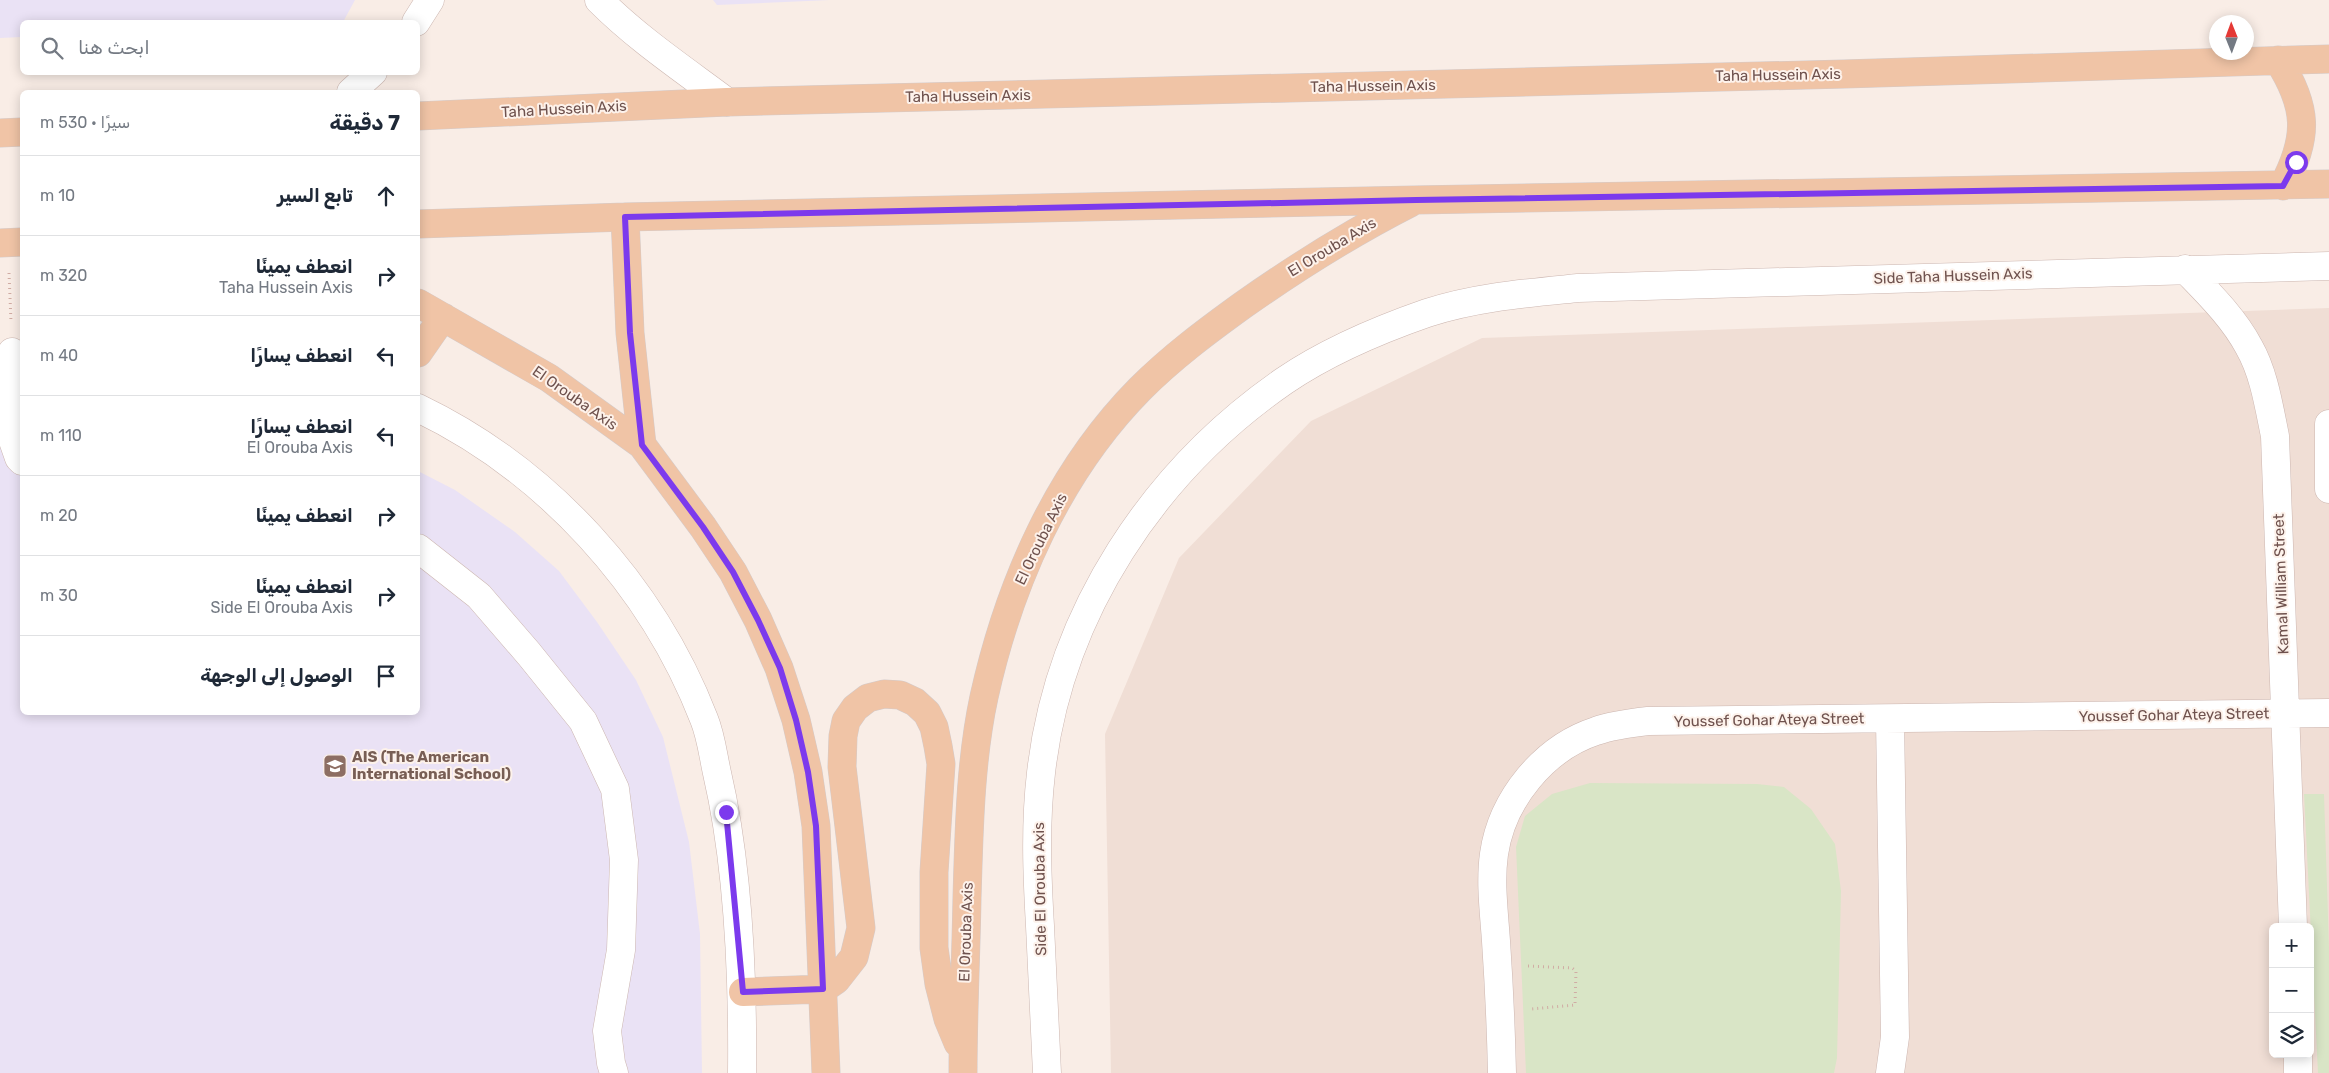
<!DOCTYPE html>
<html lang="ar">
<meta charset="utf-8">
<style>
body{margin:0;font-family:Rubik,Vazirmatn,sans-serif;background:#f2f2f3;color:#1f2937;direction:rtl}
.controls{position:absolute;right:15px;bottom:15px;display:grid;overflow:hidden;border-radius:8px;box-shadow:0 2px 12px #0003}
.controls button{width:45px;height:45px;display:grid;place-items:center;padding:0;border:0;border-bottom:1px solid #e0e1e3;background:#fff;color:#1f2937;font:25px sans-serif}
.compass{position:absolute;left:2209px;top:15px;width:45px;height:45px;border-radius:50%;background:#fff;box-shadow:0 2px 12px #0003;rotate:359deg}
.stop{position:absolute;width:15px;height:15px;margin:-11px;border:4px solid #7c3aed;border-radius:50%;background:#fff}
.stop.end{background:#7c3aed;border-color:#fff;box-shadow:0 1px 5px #0008}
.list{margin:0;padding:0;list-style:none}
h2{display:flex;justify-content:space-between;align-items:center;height:65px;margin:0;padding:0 20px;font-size:21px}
h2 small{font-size:16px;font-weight:400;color:#747a83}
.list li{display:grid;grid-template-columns:32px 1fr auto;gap:15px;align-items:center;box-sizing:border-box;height:80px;padding:0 20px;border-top:1px solid #e0e1e3}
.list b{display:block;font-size:19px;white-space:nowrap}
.list p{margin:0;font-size:16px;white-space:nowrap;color:#747a83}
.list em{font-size:16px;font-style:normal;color:#747a83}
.icon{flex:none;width:28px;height:28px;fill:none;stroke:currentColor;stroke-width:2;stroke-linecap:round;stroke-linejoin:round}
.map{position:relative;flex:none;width:2329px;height:1073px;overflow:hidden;direction:ltr}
.search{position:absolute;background:#fff;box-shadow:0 2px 12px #0003;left:20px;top:20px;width:400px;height:55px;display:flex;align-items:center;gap:12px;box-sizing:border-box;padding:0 18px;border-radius:8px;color:#747a83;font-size:19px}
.panel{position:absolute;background:#fff;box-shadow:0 2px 12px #0003;left:20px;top:90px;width:400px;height:625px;border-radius:8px;direction:rtl}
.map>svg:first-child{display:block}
</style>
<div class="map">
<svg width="2329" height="1073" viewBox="0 0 2329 1073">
<rect width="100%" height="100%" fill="#f9ede6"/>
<path fill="#f0ded5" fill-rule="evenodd" d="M2329 308V1073H1111L1105 734 1179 558 1311 421 1482 338ZM2273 927H2310V1054H2273Z"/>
<path fill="#eae2f5" d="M0 0H355L343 22H22V37L0 38Z
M713 0H830L717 5Z
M0 425 22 426V712H418V471L455 490 515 532 559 571 597 622 636 680 663 737 689 842 700 934 702 1073H0Z"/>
<path fill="#d9e5c6" d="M1590 783 1757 784 1784 787 1811 809 1835 844 1841 891 1837 1058 1834 1073H1526L1516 847 1525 816 1552 794Z
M2304 794H2324L2329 948V1073H2318Z"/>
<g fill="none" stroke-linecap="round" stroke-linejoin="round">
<g stroke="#ccb6b0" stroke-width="29">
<path id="minor" d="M599 0C638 39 683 69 727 102
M416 22 430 0
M351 92 373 72
M2185 269C2208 293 2233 317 2249 347 2264 373 2269 407 2275 436L2293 927
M12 352 10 432 19 458 22 461
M418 408C547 470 652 585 704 719 711 736 713 755 717 773 739 868 743 976 742 1073
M2329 424V489
M418 548 479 596 529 654 583 721 615 789 624 860 621 950 607 1031 611 1063 614 1073
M2298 1054V1073
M1047 1073C1045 1024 1042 975 1040 926 1037 875 1035 824 1041 773 1059 613 1154 471 1284 381 1328 351 1378 330 1427 313 1476 297 1528 293 1578 288L2329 266
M1502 1073C1501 1029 1499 985 1496 941 1494 912 1490 882 1494 854 1502 799 1544 748 1596 731 1613 725 1630 723 1648 721L2329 713
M1890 1073 1895 1037 1890 719"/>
</g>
<g stroke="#d4cbca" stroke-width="29">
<path id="major" d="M2278 60C2308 107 2309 137 2283 186
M418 116 727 102 1844 74 2329 59
M0 133 22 132
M625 217 630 333 642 445
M418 224 625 217 1415 200 2329 184
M0 243 22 242
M418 303 549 378 642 445 703 527 733 572 758 620 779 668 796 720 808 772 816 826 826 1073
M418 353 443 317
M743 992 823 989 836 980 854 957 861 928 842 767 843 736 846 721 855 708 868 698 884 694 900 695 915 702 927 713 934 727 938 746 941 764 934 872V948L939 984 948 1019 958 1043
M963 1073C963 1015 966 956 967 898 969 832 970 762 984 697 1009 584 1058 472 1140 389 1172 357 1207 331 1243 305 1297 267 1351 233 1410 203"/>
</g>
<path stroke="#d0aca4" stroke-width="3" stroke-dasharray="1 4" stroke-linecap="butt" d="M9 273 11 322
M1528 966 1572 968 1576 971 1575 1005 1531 1009"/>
<use href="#minor" stroke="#fff" stroke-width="28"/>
<use href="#major" stroke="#f0c4a6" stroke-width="28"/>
</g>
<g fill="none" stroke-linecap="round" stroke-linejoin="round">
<path stroke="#7c3aed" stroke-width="6" d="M726 812 743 992 823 989 816 826 808 772 796 720 780 668 758 620 733 572 703 527 642 445 630 333 625 217 1416 200 2283 186 2296 162"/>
</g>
<defs>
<g id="school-square" transform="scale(1.25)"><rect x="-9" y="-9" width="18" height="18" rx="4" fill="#8d6e63" stroke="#fdf2eb"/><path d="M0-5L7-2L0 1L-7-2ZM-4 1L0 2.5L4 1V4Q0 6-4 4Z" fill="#fff"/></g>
</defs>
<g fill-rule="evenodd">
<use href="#school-square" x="335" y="766"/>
</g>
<g text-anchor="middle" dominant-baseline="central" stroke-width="4" stroke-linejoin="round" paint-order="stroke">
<g font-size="15" fill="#6f524e" stroke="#fdf2eb">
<text transform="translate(1778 75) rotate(-1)">Taha Hussein Axis</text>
<text transform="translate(1373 86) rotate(-1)">Taha Hussein Axis</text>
<text transform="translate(968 96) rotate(-1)">Taha Hussein Axis</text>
<text transform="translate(564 109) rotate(-3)">Taha Hussein Axis</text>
<text transform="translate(1332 247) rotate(-31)">El Orouba Axis</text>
<text transform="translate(1953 276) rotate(-2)">Side Taha Hussein Axis</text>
<text transform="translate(575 398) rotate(35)">El Orouba Axis</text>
<text transform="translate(1041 539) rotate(-64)">El Orouba Axis</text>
<text transform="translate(2281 584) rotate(-92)">Kamal William Street</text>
<text transform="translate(2174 715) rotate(-1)">Youssef Gohar Ateya Street</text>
<text transform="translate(1769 720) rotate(-1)">Youssef Gohar Ateya Street</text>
<text transform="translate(1040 889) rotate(-91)">Side El Orouba Axis</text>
<text transform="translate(966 932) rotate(-88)">El Orouba Axis</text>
</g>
<g font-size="15" font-weight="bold" fill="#785e54" stroke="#fdf2eb" text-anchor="start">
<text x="352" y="757">AIS (The American<tspan x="352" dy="17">International School)</tspan></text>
</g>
</g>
</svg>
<div class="controls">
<button>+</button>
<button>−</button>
<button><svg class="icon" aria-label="layers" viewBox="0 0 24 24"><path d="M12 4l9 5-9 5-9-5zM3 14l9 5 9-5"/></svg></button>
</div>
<svg class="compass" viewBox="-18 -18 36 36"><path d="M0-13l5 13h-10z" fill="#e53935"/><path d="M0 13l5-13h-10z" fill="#747a83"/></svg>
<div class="stop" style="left:2296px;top:162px"></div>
<div class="stop end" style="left:726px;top:812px"></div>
<div class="search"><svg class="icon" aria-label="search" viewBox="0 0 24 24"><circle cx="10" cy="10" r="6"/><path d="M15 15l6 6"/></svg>ابحث هنا</div>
<section class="panel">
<h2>7 دقيقة<small>سيرًا · 530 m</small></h2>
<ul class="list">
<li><svg class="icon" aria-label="ahead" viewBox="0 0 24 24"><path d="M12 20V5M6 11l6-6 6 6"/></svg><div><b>تابع السير</b></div><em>10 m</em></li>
<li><svg class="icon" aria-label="right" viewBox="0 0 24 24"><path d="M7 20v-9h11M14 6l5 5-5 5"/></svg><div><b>انعطف يمينًا</b><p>Taha Hussein Axis</p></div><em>320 m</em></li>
<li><svg class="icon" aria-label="left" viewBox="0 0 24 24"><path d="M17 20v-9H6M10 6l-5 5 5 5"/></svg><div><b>انعطف يسارًا</b></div><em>40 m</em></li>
<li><svg class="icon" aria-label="left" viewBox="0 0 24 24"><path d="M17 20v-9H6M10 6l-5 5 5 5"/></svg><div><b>انعطف يسارًا</b><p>El Orouba Axis</p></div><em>110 m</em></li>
<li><svg class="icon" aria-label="right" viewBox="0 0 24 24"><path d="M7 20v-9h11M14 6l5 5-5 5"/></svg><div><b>انعطف يمينًا</b></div><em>20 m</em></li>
<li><svg class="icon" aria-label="right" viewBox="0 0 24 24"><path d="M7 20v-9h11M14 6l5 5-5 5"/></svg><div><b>انعطف يمينًا</b><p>Side El Orouba Axis</p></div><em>30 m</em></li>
<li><svg class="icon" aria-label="arrive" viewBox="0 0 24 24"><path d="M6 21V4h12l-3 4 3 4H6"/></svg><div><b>الوصول إلى الوجهة</b></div></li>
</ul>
</section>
</div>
